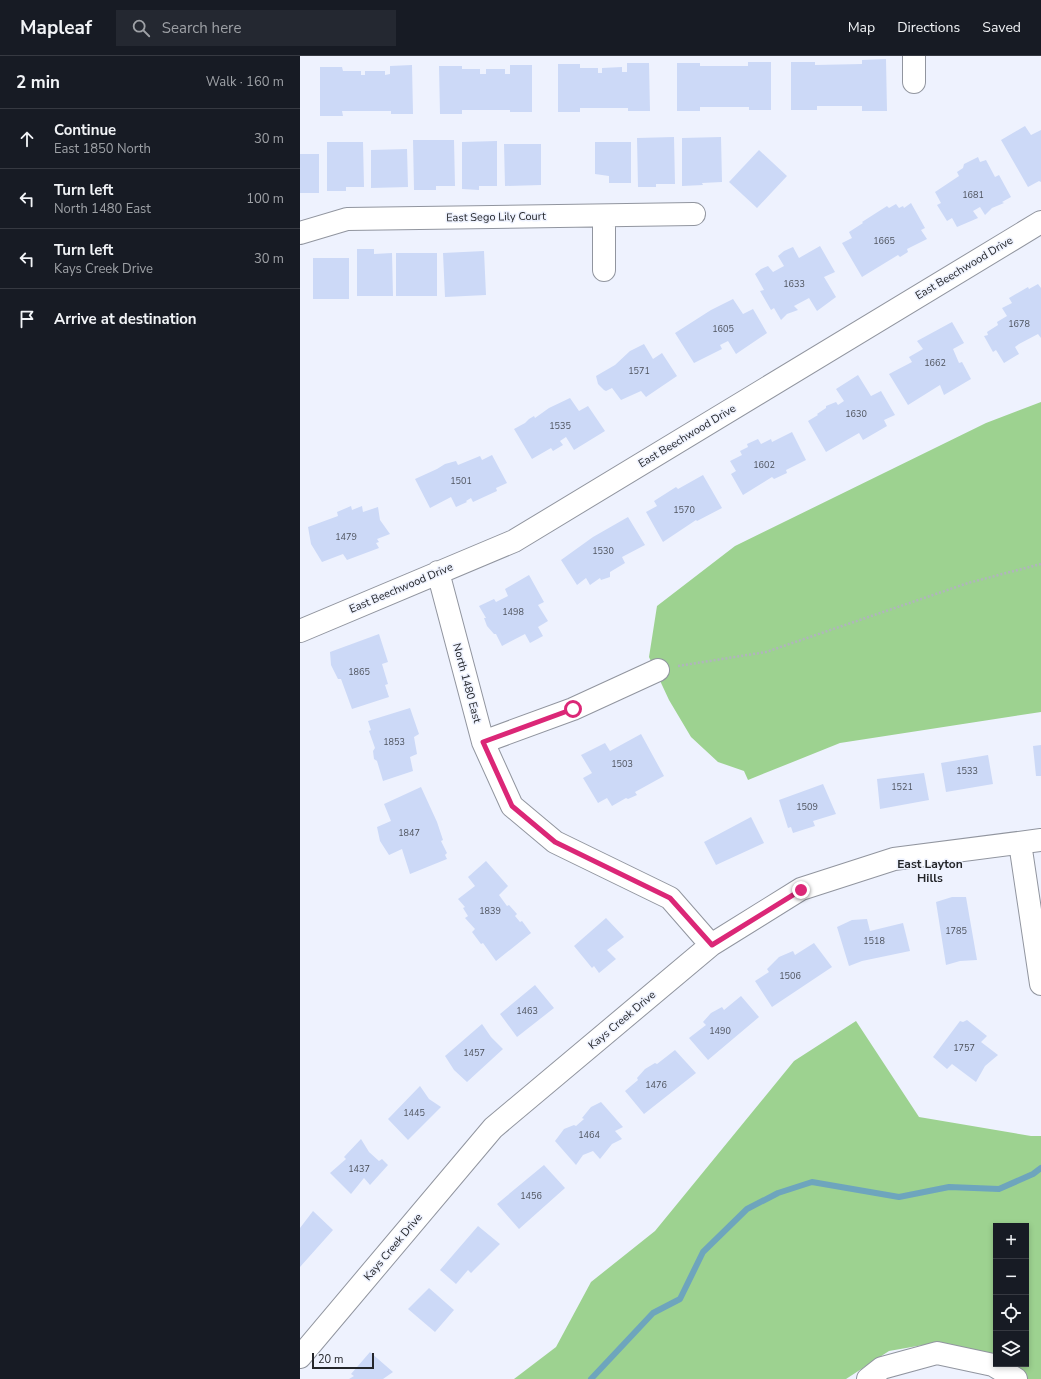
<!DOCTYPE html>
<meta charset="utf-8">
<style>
body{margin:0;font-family:"Nunito Sans",sans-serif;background:#242831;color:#f1f3f6}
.controls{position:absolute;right:12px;bottom:12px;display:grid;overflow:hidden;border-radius:0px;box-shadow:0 2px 6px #0003}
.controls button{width:36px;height:36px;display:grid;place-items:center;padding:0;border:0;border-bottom:1px solid #363941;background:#171b24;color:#f1f3f6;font:20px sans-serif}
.scale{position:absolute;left:12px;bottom:10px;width:62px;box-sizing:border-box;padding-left:4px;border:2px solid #24262a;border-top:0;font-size:11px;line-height:14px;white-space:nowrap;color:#24262a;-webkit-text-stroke:3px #eef2fe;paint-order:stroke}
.stop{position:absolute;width:12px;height:12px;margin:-9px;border:3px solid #db2777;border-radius:50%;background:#fff}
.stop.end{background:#db2777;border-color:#fff;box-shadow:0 1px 4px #0008}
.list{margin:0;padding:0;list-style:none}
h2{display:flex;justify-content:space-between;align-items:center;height:52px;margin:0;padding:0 16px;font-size:17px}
h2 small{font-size:13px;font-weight:400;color:#9ea1a6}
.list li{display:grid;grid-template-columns:26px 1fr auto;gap:12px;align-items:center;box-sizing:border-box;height:60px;padding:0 16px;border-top:1px solid #363941}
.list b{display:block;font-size:15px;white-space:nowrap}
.list p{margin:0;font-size:13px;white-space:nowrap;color:#9ea1a6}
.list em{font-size:13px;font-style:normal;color:#9ea1a6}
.icon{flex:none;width:22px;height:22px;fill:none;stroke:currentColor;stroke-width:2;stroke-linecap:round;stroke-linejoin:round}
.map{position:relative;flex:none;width:741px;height:1323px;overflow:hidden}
header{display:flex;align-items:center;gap:24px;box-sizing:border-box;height:56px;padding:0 20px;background:#171b24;border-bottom:1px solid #363941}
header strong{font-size:19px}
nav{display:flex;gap:22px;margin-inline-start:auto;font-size:14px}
.search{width:280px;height:36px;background:#242831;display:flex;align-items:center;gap:10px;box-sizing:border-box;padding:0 14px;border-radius:0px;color:#9ea1a6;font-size:15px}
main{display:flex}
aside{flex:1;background:#171b24}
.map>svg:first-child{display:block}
</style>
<header>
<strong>Mapleaf</strong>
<div class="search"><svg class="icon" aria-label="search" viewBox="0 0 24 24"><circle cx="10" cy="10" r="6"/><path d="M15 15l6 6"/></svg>Search here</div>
<nav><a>Map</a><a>Directions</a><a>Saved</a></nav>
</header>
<main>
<aside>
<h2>2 min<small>Walk · 160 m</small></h2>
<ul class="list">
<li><svg class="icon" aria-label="ahead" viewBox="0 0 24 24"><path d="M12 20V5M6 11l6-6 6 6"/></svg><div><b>Continue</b><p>East 1850 North</p></div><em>30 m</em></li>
<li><svg class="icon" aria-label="left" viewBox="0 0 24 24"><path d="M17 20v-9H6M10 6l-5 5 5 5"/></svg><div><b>Turn left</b><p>North 1480 East</p></div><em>100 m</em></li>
<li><svg class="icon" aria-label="left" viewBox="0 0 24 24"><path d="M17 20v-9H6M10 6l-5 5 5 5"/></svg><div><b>Turn left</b><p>Kays Creek Drive</p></div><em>30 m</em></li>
<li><svg class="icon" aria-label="arrive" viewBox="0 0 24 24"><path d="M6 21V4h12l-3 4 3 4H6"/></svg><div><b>Arrive at destination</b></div></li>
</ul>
</aside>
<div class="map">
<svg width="741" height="1323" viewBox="0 0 741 1323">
<rect width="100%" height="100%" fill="#eef2fe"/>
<path fill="#9dd290" d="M741 346V656L540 687 448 724 444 715 418 706 391 681 369 644 349 601 357 550 435 490 686 367Z
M556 965 619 1061 731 1080H741V1323H728L703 1308H726V1170H696V1304L654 1290 623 1289 589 1295 546 1323H214L256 1291 291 1226 355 1175 494 1005Z"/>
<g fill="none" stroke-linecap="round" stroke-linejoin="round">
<path stroke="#6ea5bd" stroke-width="6" d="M291 1323 353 1257 380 1243 403 1196 447 1153 478 1137 512 1126 599 1141 649 1131 699 1133 733 1118 741 1112"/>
</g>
<path fill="#ccd9f7" d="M586 3 587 55H562V50H517V54H491V6H515V9L562 8V4Z
M448 6H471V54H449V51H400V55H377V7H400V10H448Z
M327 7H349L350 55H328V52H280V56H258V8H280V12H298V17H302V12L322 11V16H327Z
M112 9 113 58H91V55H42L43 60H20V11H42L43 15H61V19H65V15H85V19L90 18V10Z
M210 9H232V56H210V54H162V58H140L139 10H162V13H180V18H186V13H205V18H210Z
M725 70 731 79 741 74V126L739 125 728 131 701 84Z
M374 81 375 128H356V131H338L337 82Z
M421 81 422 126 402 127 403 129 382 130V82Z
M113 84H154L155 130H136V134H114Z
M197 85V130H179V134L162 133V86Z
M27 86H63L64 131H46V135H27Z
M295 86H331V127H309V120L295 118Z
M204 88H241V129L205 130Z
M107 93 108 131 71 132V94Z
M459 94 487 120 457 152 429 126Z
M0 98H19V137H0Z
M678 101 680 106 686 104 695 121 699 119 711 141 702 146 704 147 692 152 685 159 680 151 673 155 678 162 657 171 652 162 647 165 637 149 641 147 635 136 659 120 657 116 663 112 664 108Z
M611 147 625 172 621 174 627 183 607 193 608 196 600 201 598 199 562 221 542 187 552 182 549 176 563 167 562 166 587 150 589 152 596 148 599 152 603 150 604 152Z
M520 190 535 216 524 221 536 241 517 255 509 242 494 250 498 254 487 258 481 264 474 252 471 254 460 235 464 234 455 218 461 213 468 210 473 216 484 210 478 200 484 195 493 191 499 202Z
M57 193H74V198L92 197 93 240H57Z
M184 195 186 239 145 241 143 197Z
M96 197H137V240H96Z
M13 202H49V243H13Z
M738 228 741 232V282L738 278 719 288 715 291 719 298 704 307 696 294 693 296 684 280 688 279 687 276 698 269 697 266 707 260 702 252 712 247 709 242 728 231 729 233Z
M433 243 443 258 453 253 467 277 436 298 428 285 420 289 422 293 394 307 375 277 411 254Z
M652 266 664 287 653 293 659 307 662 306 671 323 644 339 640 329 608 349 589 318 612 306 609 301 623 293 617 285Z
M344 288 353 303 362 297 377 320 346 341 341 335 321 344 312 332 306 335 304 334 298 328 296 320 315 309 330 295Z
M558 319 571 340 581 335 595 359 584 364 587 370 563 384 559 377 526 396 508 365 518 359 517 358 526 352V350L536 346 538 349 544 345 536 333Z
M270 342 279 355 288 350 305 375 274 394 266 381 260 385 263 389 253 395 251 392 232 403 214 373 225 367 229 363 234 360 235 362 249 352Z
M492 376 506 404 486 414 487 417 474 423 472 421 443 439 431 418 436 415 430 405 442 399 440 395 448 391 447 388 458 383 461 388 471 383 472 386Z
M192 399 207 427 196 432 197 435 173 446 171 442 166 445 167 446 156 451 151 441 130 452 115 423 137 413 145 408 156 405 158 409 180 400 182 404Z
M403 419 422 452 397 465 396 464 363 486 346 456 357 450 354 445 376 431 378 433Z
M51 450 52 454 62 450 63 456 78 451 80 464 90 478 77 483 79 486 76 487 79 492 47 504 43 498 22 506 11 488 8 471 38 460 37 456Z
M328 461 345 489 322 501 325 507 310 516V521L301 524 300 522 290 529 286 522 277 529 261 504 293 481Z
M229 519 244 546 238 549 248 565 238 571 243 580 230 587 225 578 202 590 196 578H194L187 570 184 562H186L179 550 194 543 196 546 208 540 205 533Z
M79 578 88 606 82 608 88 628 85 629 89 641 52 653 41 623H38L31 609 30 596Z
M110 652 119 678 114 681 117 698 110 701 113 715 83 725 77 705 74 703 73 695 75 692 69 675 71 674 68 665Z
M341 678 364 720 335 736 337 739 328 743 326 742 312 750 307 742 298 747 283 722 292 717 281 699 305 687 310 695Z
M741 689V720H736L733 690Z
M688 699 693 728 646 736 641 707Z
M624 717 629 744 580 753 577 723Z
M523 728 536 758 513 765 515 770 493 777 491 771 488 772 479 744Z
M121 731 137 766 143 784 141 785 147 797 145 799 147 803 110 818 102 793 89 799 80 785 77 771 91 765 84 748Z
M451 761 464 787 416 809 404 786Z
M186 805 208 830 199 839 207 850 209 849 217 858 215 860 220 866 222 865 231 877 196 905 183 887 181 888 172 876 175 873 165 862 168 860 163 852 165 851 158 843 175 830 168 821Z
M652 841H666L677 904 660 905 646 909 636 846Z
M306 862 324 881 307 894 316 903 299 917 294 910 292 912 274 890Z
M567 863 570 875 603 867 610 895 562 905 549 910 537 871 552 864Z
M514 887 532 911 472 951 455 925 469 916 467 913 479 901 493 895 495 899Z
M235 929 254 952 217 981 200 958Z
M441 940 459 961 408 1004 389 982 406 969 403 966 411 957 422 951 424 954Z
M667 964 687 980 681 986 698 999 685 1010 676 1026 652 1008 647 1013 633 1001 660 965 663 966Z
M182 968 191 981 203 993 167 1026 154 1014 145 1000Z
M375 994 396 1017 344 1058 325 1035 338 1024 337 1022 345 1013 355 1007 357 1008Z
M120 1030 129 1043 141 1051 108 1084 88 1063Z
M301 1046 323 1071 315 1075 322 1083 312 1088 300 1103 293 1095 283 1099 276 1109 255 1085 264 1073 274 1069 276 1070 284 1063 282 1062 291 1051Z
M61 1083 69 1096 79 1105 82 1103 88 1109 70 1129 64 1122 51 1138 30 1117 46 1103 44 1101Z
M244 1109 265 1132 219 1173 197 1148Z
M13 1155 33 1174 0 1211V1172Z
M178 1170 200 1188 171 1217 168 1214 156 1228 140 1214Z
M129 1232 154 1254 135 1276 108 1253Z
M70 1296 93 1316 83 1323H49L54 1320 51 1318Z"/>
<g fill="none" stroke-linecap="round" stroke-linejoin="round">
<g stroke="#91959f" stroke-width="24">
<path id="minor" d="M614 26V0
M304 160V214
M0 177 47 163 394 158
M138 516 183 686 212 750 255 786 370 842 411 889
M0 575 214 485 741 166
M183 686 273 653 358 614
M720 787 741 928
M0 1301 193 1072 411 889 501 833 594 803 741 784
M568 1323 582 1312 637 1297 693 1309 716 1323"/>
</g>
<path stroke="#b0b4bd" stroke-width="2.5" stroke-dasharray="2 2" stroke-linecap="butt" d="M378 610 466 596 668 527 741 508"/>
<use href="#minor" stroke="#fff" stroke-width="22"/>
</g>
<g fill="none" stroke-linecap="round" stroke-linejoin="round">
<path stroke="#db2777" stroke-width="5" d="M273 653 183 686 212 750 255 786 370 842 412 889 501 834"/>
</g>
<g text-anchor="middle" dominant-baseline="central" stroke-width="3" stroke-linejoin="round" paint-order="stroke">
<g font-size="9" fill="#4e535d">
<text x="673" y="139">1681</text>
<text x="584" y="185">1665</text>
<text x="494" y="228">1633</text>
<text x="719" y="268">1678</text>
<text x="423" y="273">1605</text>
<text x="635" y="307">1662</text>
<text x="339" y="315">1571</text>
<text x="556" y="358">1630</text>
<text x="260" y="370">1535</text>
<text x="464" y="409">1602</text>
<text x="161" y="425">1501</text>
<text x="384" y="454">1570</text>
<text x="46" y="481">1479</text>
<text x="303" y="495">1530</text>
<text x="213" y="556">1498</text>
<text x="59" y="616">1865</text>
<text x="94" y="686">1853</text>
<text x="322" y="708">1503</text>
<text x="667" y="715">1533</text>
<text x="602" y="731">1521</text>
<text x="507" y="751">1509</text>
<text x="109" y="777">1847</text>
<text x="190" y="855">1839</text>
<text x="656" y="875">1785</text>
<text x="574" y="885">1518</text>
<text x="490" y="920">1506</text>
<text x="227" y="955">1463</text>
<text x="420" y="975">1490</text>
<text x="664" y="992">1757</text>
<text x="174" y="997">1457</text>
<text x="356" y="1029">1476</text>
<text x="114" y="1057">1445</text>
<text x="289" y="1079">1464</text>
<text x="59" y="1113">1437</text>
<text x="231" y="1140">1456</text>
</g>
<g font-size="11" fill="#24262a" stroke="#eef2fe">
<text transform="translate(196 161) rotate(-1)">East Sego Lily Court</text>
<text transform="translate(664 212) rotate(-31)">East Beechwood Drive</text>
<text transform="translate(387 380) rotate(-31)">East Beechwood Drive</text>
<text transform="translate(101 532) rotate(-23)">East Beechwood Drive</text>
<text transform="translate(167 627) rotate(75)">North 1480 East</text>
<text transform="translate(322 964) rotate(-40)">Kays Creek Drive</text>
<text transform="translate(93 1191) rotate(-50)">Kays Creek Drive</text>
</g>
<g font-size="12" font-weight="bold" fill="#24262a" stroke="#eef2fe">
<text x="630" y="808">East Layton<tspan x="630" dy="14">Hills</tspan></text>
</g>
</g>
</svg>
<div class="controls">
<button>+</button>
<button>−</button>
<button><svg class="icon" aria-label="locate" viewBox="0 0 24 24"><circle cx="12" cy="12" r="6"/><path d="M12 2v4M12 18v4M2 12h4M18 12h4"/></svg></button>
<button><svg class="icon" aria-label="layers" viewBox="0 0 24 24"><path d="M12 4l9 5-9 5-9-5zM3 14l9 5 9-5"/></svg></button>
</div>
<div class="scale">20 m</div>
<div class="stop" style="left:273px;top:653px"></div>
<div class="stop end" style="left:501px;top:834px"></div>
</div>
</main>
